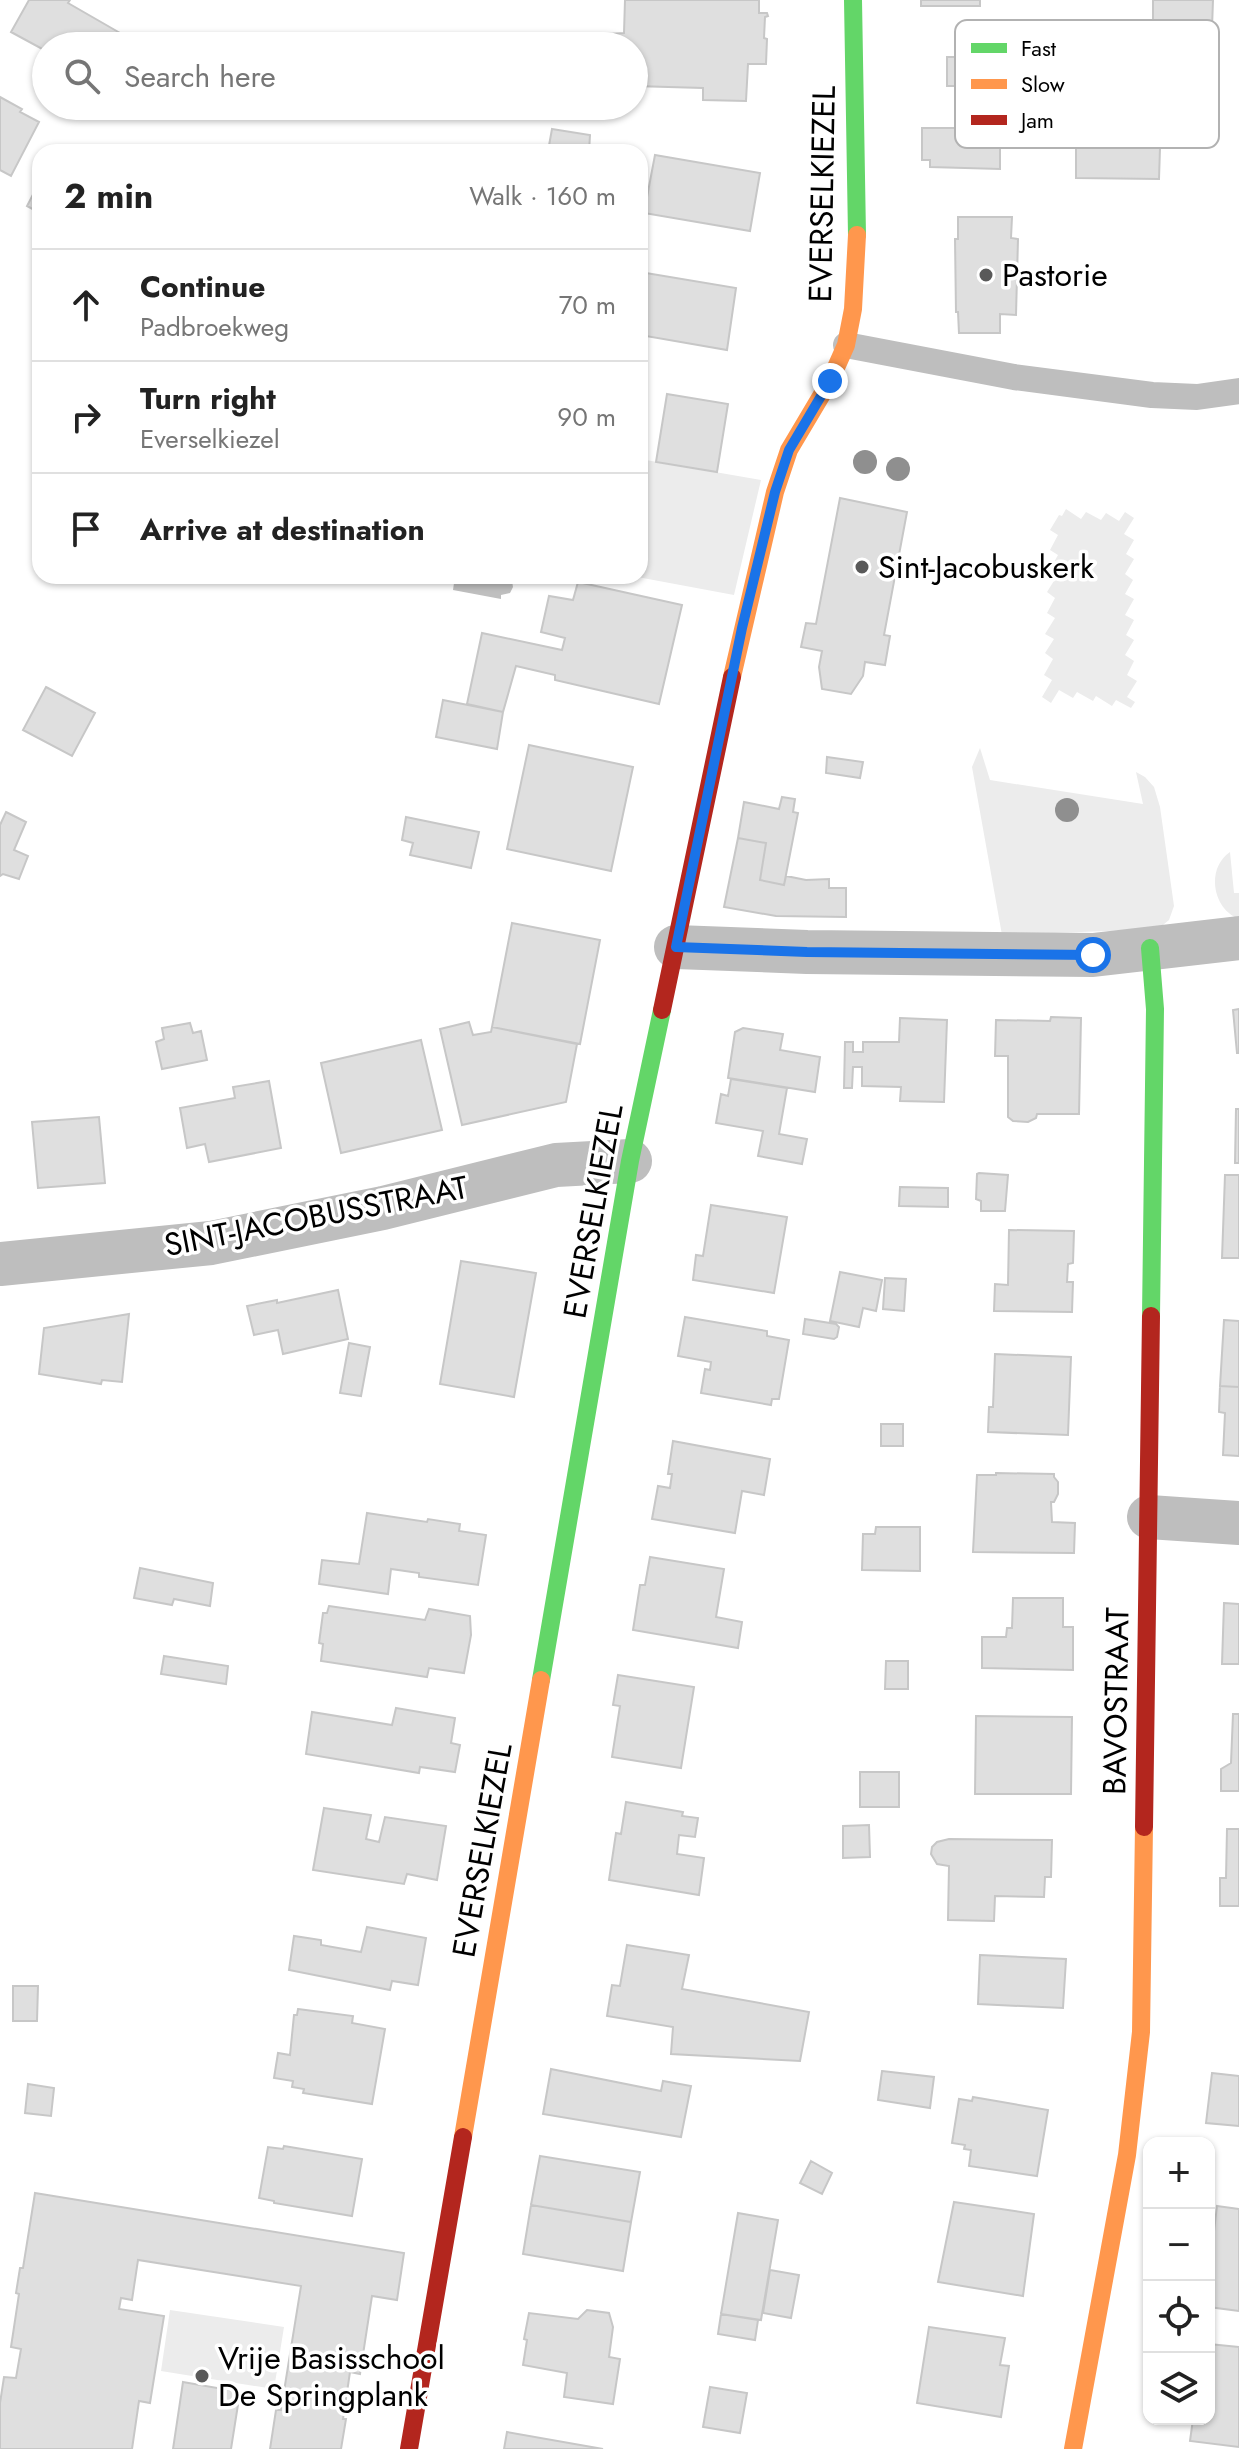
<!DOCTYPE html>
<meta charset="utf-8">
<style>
body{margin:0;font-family:Jost,sans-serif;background:#f6f6f6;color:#222}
.controls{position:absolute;right:24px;bottom:24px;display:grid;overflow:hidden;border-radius:16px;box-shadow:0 2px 6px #0004}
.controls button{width:72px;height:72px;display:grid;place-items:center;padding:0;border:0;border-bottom:2px solid #e0e0e0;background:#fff;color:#222;font:40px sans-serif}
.stop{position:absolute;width:24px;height:24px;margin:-18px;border:6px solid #1a73e8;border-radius:50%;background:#fff}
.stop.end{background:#1a73e8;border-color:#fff;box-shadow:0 2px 8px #0008}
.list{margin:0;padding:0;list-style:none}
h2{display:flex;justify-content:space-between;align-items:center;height:104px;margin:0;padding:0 32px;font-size:34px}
h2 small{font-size:26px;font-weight:400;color:#767676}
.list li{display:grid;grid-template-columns:52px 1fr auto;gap:24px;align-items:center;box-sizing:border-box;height:112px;padding:0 32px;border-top:2px solid #e0e0e0}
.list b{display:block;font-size:30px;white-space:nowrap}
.list p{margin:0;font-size:26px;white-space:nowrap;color:#767676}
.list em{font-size:26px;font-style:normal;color:#767676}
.icon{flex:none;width:44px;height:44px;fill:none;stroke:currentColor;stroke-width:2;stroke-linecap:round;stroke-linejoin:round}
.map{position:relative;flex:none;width:1239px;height:2449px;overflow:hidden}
.search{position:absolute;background:#fff;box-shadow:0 2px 6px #0004;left:32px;top:32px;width:616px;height:88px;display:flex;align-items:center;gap:20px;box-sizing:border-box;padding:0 28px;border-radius:44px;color:#767676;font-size:30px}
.panel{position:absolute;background:#fff;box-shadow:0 2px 6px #0004;left:32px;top:144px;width:616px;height:440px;border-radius:24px}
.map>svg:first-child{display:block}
</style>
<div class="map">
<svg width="1239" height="2449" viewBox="0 0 1239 2449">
<rect width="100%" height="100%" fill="#fff"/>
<path fill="#ececec" d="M640 459 761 480 734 595 632 576H640Z
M1066 509 1081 519 1086 512 1101 520 1106 513 1119 521 1125 512 1134 518 1124 534 1134 540 1126 554 1134 559 1125 574 1133 580 1125 594 1134 599 1125 615 1134 620 1126 635 1134 640 1125 655 1134 661 1127 675 1137 681 1127 697 1135 702 1131 708 1116 700 1112 706 1096 696 1093 701 1077 692 1073 698 1059 690 1051 703 1042 697 1052 680 1044 675 1053 659 1045 653 1054 639 1045 634 1055 618 1047 613 1055 598 1047 592 1057 576 1049 571 1058 555 1050 550 1058 535 1050 530 1059 515 1062 516Z
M980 748 990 780 1143 804 1136 772 1145 777 1154 787 1160 807 1174 906 1169 920 1158 929 1002 935 972 767Z
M1230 852 1234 893H1239V919C1212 909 1206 868 1230 852Z
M170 2310 284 2327 274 2389 161 2371Z"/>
<path fill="#bfbfbf" d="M455 576H506L512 581 513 587 510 593 501 595V599L453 590Z"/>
<path fill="#dfdfdf" stroke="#c7c7c7" stroke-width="2" d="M29 0H70L68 3 127 37 121 46H46V51L11 32Z
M625 0H759V13H767L768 16 765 17 764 38 767 39 766 64H748L746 101 703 100V88L634 86V46H608V34L624 33Z
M921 0H980V6H921Z
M1153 0H1213L1212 28 1194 27V22L1153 21Z
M947 57H1011V147H1000V169L930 167V160H922V128H959V86H947Z
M0 97 22 109 20 112 39 122 11 176 0 170Z
M552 129 590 135 589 152 548 151Z
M1076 147 1160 148 1159 179 1076 178Z
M655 155 760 173 750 231 644 213Z
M40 181V213L27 206Z
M958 217H1012L1011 238 1018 239 1016 315 1000 314V333H959L958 312H956L955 239H958Z
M640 272 736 288 727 350 640 335Z
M667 394 728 404 717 472 656 462Z
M840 498 907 512 884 635 890 636 885 665 865 662 863 676 851 694 822 689 819 667 822 651 801 647 806 623 816 624Z
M578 582 682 605 659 704 555 680V675L516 666 503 712 467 704 482 633 562 650 565 638 541 632 549 596 573 600Z
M46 687 95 713 72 756 23 730Z
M443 700 503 712 497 749 436 737Z
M529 745 633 767 611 871 507 849Z
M827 757 863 762 860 778 826 773Z
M782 797 795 799 793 812 798 813 784 885 760 880 766 843 738 838 744 802 779 809Z
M6 812 26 822 14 850 28 856 19 879 3 874 0 876V825Z
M406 817 479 832 471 868 410 855 413 843 402 840Z
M738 838 766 843 760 880 784 885 786 876 806 880 829 879V888H846V917L776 916 724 907Z
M512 923 600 940 580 1044 492 1027Z
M1239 1009V1053H1237L1233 1010Z
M1051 1017 1081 1018 1079 1114H1037L1036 1118 1028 1122 1013 1121 1008 1117V1056H995L996 1020 1050 1021Z
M900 1018 947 1020 944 1102 900 1101 901 1087 862 1086V1067H853L852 1088H844L845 1042H853V1052H863V1042H899Z
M469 1022 473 1035 491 1032 492 1027 577 1044 566 1102 462 1125 440 1029Z
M190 1023 193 1033 201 1031 207 1060 162 1069 156 1042 164 1039 162 1028Z
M743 1028 783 1034 780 1050 820 1057 815 1092 728 1078 735 1032Z
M421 1040 442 1130 341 1153 321 1063Z
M731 1079 787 1088 779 1134 807 1139 802 1164 758 1156 763 1131 716 1123 721 1094 728 1096Z
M269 1081 281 1148 209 1162 205 1144 187 1148 180 1108 235 1098 233 1087Z
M1236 1109H1239V1163H1235Z
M99 1117 105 1183 38 1188 32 1122Z
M979 1173 1008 1175 1005 1211H981V1201L976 1199 977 1174Z
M1225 1175H1239V1258H1222Z
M900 1187 948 1188V1207L899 1206Z
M711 1205 787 1217 774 1293 693 1280 696 1255 703 1256Z
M1009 1230 1074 1231 1073 1263 1068 1264 1067 1282H1073L1072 1312 994 1311 995 1284 1008 1285Z
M461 1261 536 1273 514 1397 440 1384Z
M840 1272 882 1280 876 1311 863 1308 859 1327 830 1321Z
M885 1278 906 1279 904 1311 883 1309Z
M338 1290 348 1339 283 1354 278 1330 254 1335 247 1306 277 1300V1303Z
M129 1314 122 1382 102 1380 101 1384 39 1374 44 1328Z
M685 1317 767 1331V1336L789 1340 779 1399H772L771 1405 701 1393 705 1369 710 1370 711 1362 678 1356Z
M805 1319 836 1324 839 1327 837 1337 834 1339 803 1334Z
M1224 1320 1239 1321V1387L1220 1386Z
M349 1343 370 1347 361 1396 340 1393Z
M995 1354 1071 1357 1068 1435 988 1432 989 1407H993Z
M1220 1386 1239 1387V1456L1223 1455 1225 1413 1219 1412Z
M881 1424H903V1446H881Z
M673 1441 770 1459 764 1495 742 1491 735 1533 652 1519 658 1486 670 1488 672 1474H668Z
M996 1473 1054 1474V1477L1058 1482V1494L1054 1502H1051L1052 1522 1075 1523 1074 1553 973 1552 977 1475H996Z
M367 1513 427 1522 428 1519 460 1524 459 1531 486 1535 478 1585 419 1577V1573L391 1569 388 1594 319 1584 322 1560 359 1564Z
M876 1527H920V1571L862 1570 863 1534H875Z
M650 1557 724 1569 716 1617 742 1622 738 1648 633 1630 640 1585H645Z
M140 1568 213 1583 210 1606 174 1599 172 1605 134 1598Z
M1013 1598H1063V1627H1073V1670L982 1668V1637H1006L1007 1628H1012Z
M1224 1603 1239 1604V1664H1222Z
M329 1606 425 1620 429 1609 470 1616 471 1635 464 1673 429 1668 427 1677 321 1661 323 1644 319 1643 323 1613H327Z
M164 1656 228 1666 226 1684 161 1674Z
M886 1661H908V1689H885Z
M618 1675 694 1687 681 1768 612 1757 620 1706 613 1705Z
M396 1708 455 1718 451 1743 460 1745 455 1772 420 1767 419 1773 306 1754 312 1712 392 1725Z
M1233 1714H1239V1791H1221V1769L1231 1763Z
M976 1716 1072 1717 1071 1794H975Z
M860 1772H899V1807H860Z
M626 1802 683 1812 682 1816 698 1818 695 1837 679 1835 677 1854 704 1858 699 1895 609 1880 616 1833 621 1834Z
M324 1808 371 1815 366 1839 379 1842 385 1817 446 1826 437 1880 407 1874 404 1884 313 1870Z
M869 1825 870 1857 843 1858V1826Z
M1227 1829H1239V1906H1220V1878H1226Z
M949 1839 1052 1840 1051 1877H1045L1044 1897 995 1896 994 1921 948 1920 949 1866 937 1864 931 1854 932 1847 937 1842Z
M367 1927 426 1938 418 1985 392 1981 390 1990 289 1970 294 1936 321 1940V1945L361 1952Z
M627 1945 689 1955 682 1989 809 2012 800 2061 671 2054 673 2027 607 2016 612 1985 620 1986Z
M980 1955 1066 1959 1063 2008 978 2004Z
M13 1986H38L37 2021H13Z
M298 2009 353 2016 352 2023 385 2029 372 2104 303 2093 304 2089 292 2087 293 2081 274 2078 278 2053 290 2055 294 2015H297Z
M551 2069 661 2091 663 2081 691 2086 681 2137 543 2114Z
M882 2071 934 2077 930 2108 878 2100Z
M1212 2073 1239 2076V2126L1206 2123Z
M28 2084 54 2088 51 2116 25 2113Z
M973 2097 1048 2110 1037 2176 969 2166 971 2150 964 2149 965 2145 952 2143 959 2099 972 2101Z
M284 2146 362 2159 352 2216 274 2203V2201L259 2198 268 2147 283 2149Z
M540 2156 640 2172 631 2222 531 2205Z
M811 2161 832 2173 822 2194 800 2183Z
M35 2193 404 2253 397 2300 372 2296 360 2374 350 2372 343 2419H346L341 2449H270L276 2410H281L301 2286 138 2260 132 2300 121 2298 119 2309 164 2316 150 2403 139 2401 132 2449H0V2403L4 2377 16 2378 21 2349 11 2347 19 2294 16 2293 20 2268H23Z
M954 2202 1034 2214 1023 2296 938 2282Z
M531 2205 631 2222 623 2271 523 2254Z
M1217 2206 1239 2209V2311L1209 2307V2274Z
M738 2213 778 2220 761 2320 721 2314Z
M770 2270 799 2275 791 2318 763 2313Z
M587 2310 609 2313 613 2327 609 2357 620 2359 613 2404 564 2397 567 2373 523 2365 527 2340 524 2339 529 2313 578 2319Z
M721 2314 758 2320 755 2340 718 2334Z
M929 2327 1005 2338 1000 2365 1009 2366 1001 2417 917 2403Z
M1209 2344 1239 2347V2447L1190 2441 1193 2419H1209Z
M183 2382 240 2392 231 2449H173Z
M710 2387 747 2393 740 2433 703 2427Z
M507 2432 603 2449H504Z"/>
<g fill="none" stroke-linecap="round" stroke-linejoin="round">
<path stroke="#bebebe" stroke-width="26" d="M846 345 1014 377 1152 395 1197 397 1239 391"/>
<path stroke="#bebebe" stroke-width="44" d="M676 947 807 952 1093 955 1239 938
M0 1264 211 1243 383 1208 556 1165 630 1161
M1149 1517 1239 1523"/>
<path stroke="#63d668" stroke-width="18" d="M853 0 857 235
M1150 948 1155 1009 1151 1316
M541 1680 630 1161 662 1010"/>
<path stroke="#ff974d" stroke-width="18" d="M732 677 775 492 789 450 830 381 846 345 853 309 857 235
M463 2137 541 1680
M1073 2449 1127 2155 1141 2032 1144 1827"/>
<path stroke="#b3261e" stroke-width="18" d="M662 1010 732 677
M1144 1827 1151 1316
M409 2449 463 2137"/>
</g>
<g fill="#8f8f8f">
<circle cx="865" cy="462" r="12"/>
<circle cx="898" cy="469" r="12"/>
<circle cx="1067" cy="810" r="12"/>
</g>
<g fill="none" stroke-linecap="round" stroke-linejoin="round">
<path stroke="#1a73e8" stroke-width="10" d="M830 381 789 450 775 492 742 628 676 947 807 952 1093 955"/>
</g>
<g fill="#595959" stroke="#fff" stroke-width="3">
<circle cx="986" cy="275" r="8"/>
<circle cx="862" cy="567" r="8"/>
<circle cx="202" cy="2376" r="8"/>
</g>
<g text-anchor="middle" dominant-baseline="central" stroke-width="7" stroke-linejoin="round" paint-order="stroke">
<g font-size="32" fill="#000" stroke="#fff">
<text transform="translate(822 194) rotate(-89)">EVERSELKIEZEL</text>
<text transform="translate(593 1211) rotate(-80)">EVERSELKIEZEL</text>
<text transform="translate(316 1216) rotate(-11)">SINT-JACOBUSSTRAAT</text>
<text transform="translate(1116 1701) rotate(-89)">BAVOSTRAAT</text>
<text transform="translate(482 1850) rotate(-80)">EVERSELKIEZEL</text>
</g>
<g font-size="32" fill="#000" stroke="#fff" text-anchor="start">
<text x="1002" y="275">Pastorie</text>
<text x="878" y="567">Sint-Jacobuskerk</text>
<text x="218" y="2358">Vrije Basisschool<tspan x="218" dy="37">De Springplank</tspan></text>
</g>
</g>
<rect x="955" y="20" width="264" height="128" rx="12" fill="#fff" stroke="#b2b2b2" stroke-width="2"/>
<rect x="971" y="43" width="36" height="10" fill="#63d668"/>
<rect x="971" y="79" width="36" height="10" fill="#ff974d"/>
<rect x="971" y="115" width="36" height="10" fill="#b3261e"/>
<g font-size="22" fill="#000">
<text x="1021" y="56">Fast</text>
<text x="1021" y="92">Slow</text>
<text x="1021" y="128">Jam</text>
</g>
</svg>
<div class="controls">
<button>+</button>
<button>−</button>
<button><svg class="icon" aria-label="locate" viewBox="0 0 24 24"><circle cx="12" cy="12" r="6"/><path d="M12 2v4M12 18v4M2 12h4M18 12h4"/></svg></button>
<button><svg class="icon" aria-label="layers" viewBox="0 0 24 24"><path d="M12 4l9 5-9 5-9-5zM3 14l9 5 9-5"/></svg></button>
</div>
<div class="stop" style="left:1093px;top:955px"></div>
<div class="stop end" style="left:830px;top:381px"></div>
<div class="search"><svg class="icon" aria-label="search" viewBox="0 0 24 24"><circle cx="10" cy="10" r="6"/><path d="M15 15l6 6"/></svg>Search here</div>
<section class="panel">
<h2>2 min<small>Walk · 160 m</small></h2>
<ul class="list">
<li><svg class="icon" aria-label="ahead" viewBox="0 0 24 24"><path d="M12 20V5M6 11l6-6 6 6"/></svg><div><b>Continue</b><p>Padbroekweg</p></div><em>70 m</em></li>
<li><svg class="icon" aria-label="right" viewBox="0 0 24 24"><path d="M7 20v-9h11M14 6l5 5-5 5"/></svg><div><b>Turn right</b><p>Everselkiezel</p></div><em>90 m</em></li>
<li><svg class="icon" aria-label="arrive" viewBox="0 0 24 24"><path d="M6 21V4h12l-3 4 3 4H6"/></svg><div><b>Arrive at destination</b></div></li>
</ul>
</section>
</div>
